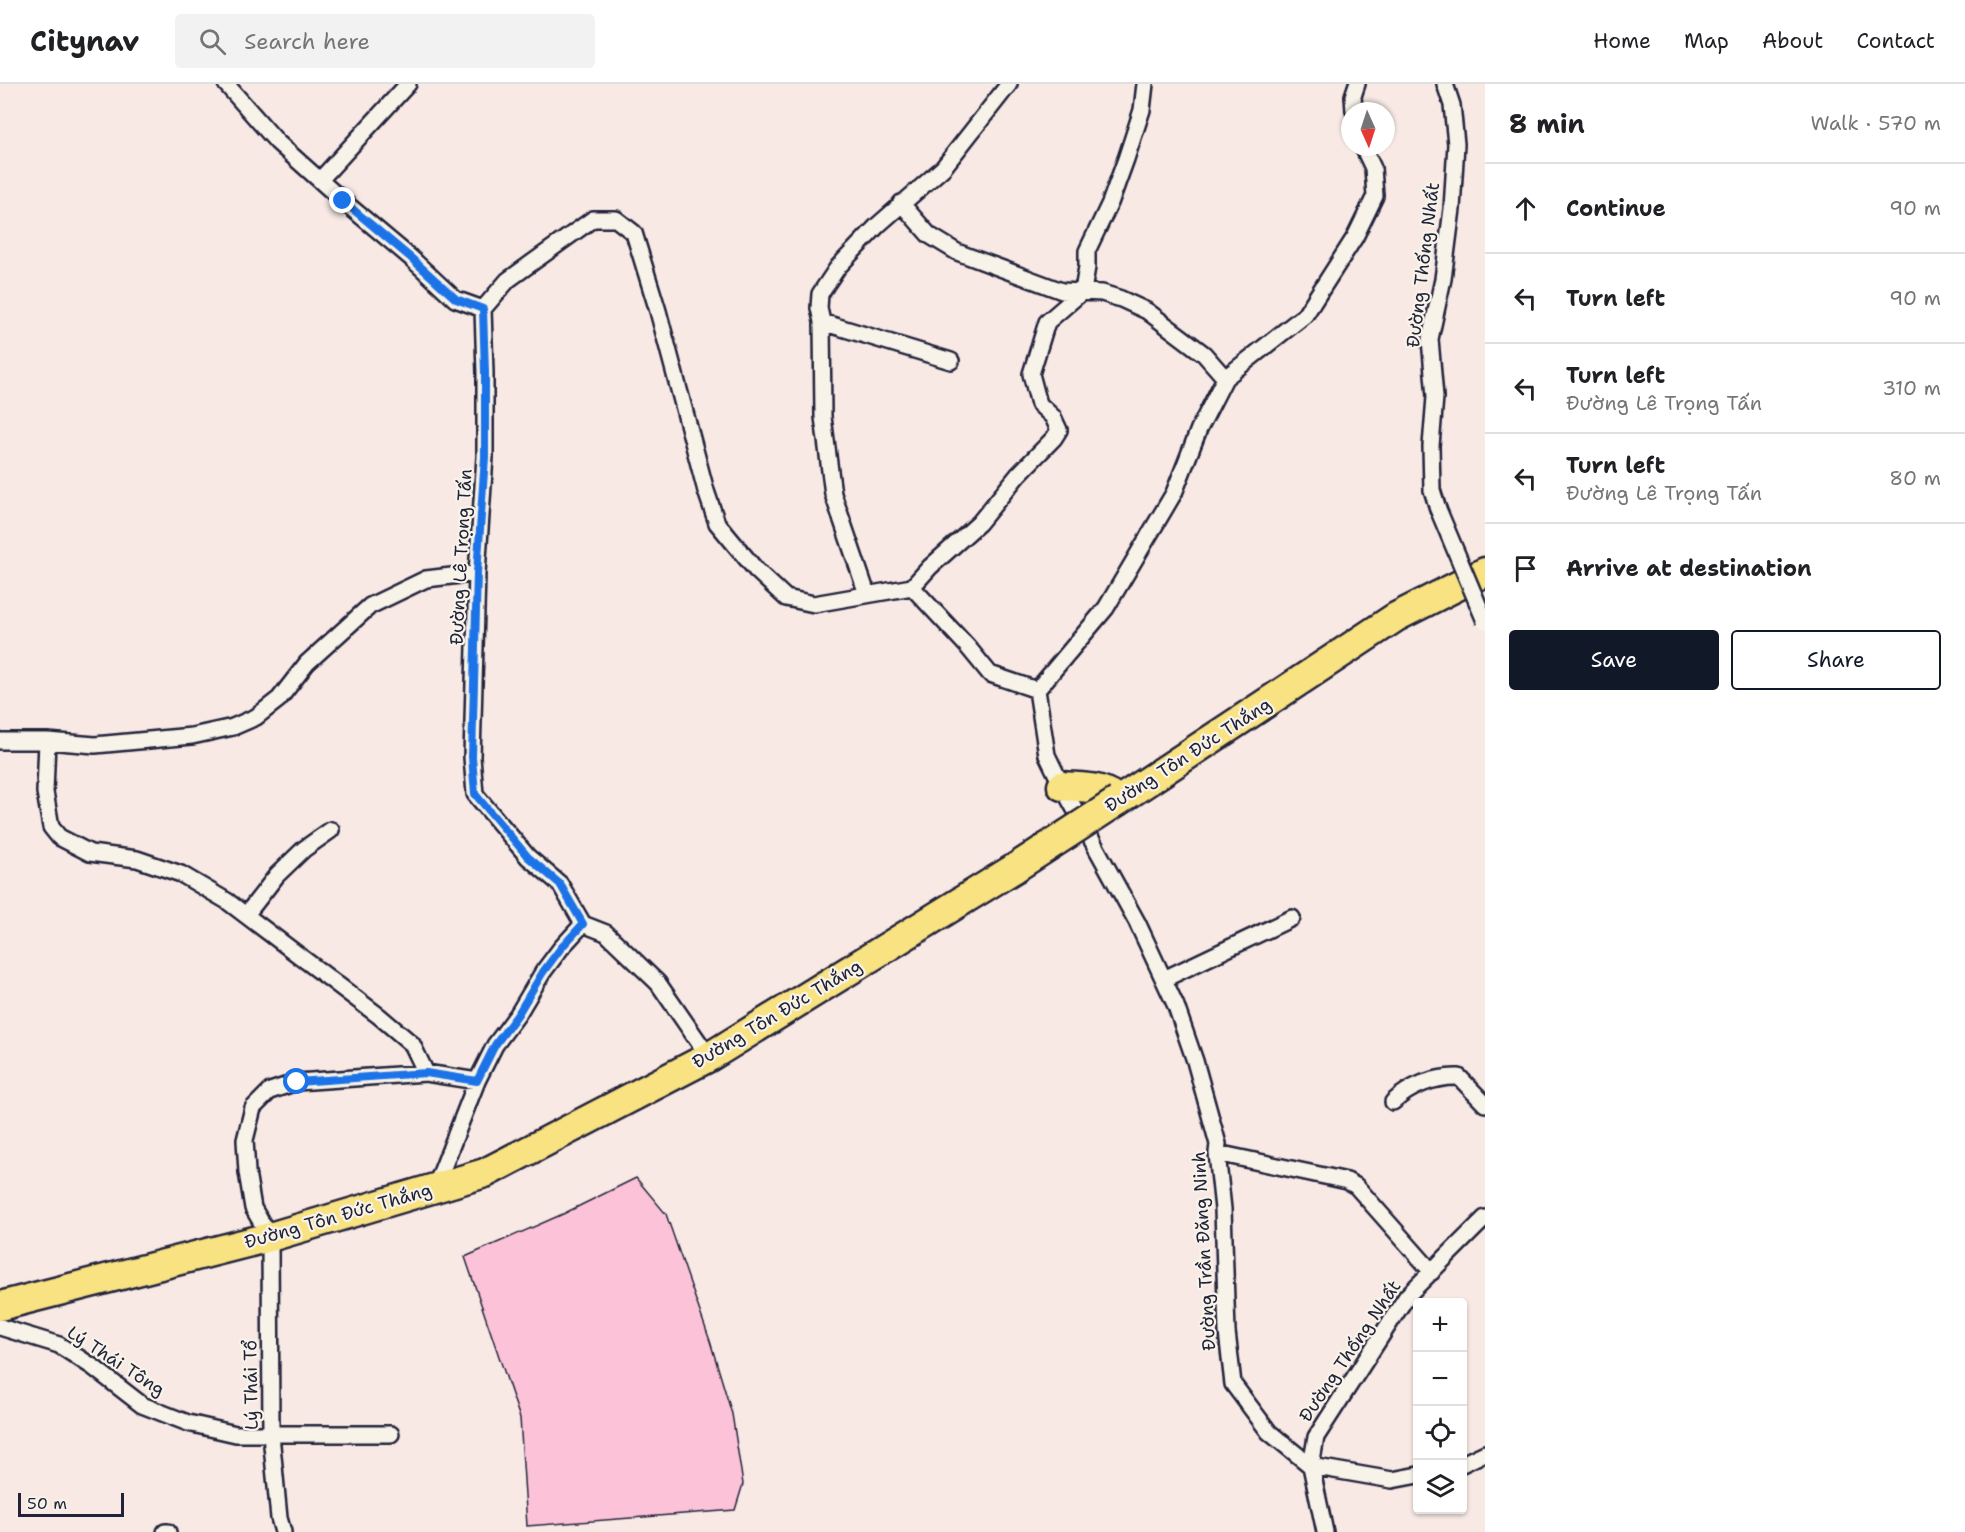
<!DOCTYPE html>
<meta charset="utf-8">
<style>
body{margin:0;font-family:"Shantell Sans",sans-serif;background:#f2f2f2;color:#202124}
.controls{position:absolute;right:18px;bottom:18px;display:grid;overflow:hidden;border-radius:6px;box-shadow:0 2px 4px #0004}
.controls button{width:54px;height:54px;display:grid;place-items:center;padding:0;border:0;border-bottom:2px solid #e0e0e0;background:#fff;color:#202124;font:30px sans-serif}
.compass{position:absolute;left:1341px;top:18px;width:54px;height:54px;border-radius:50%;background:#fff;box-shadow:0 2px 4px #0004;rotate:177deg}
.scale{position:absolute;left:18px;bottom:15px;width:106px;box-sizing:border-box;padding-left:6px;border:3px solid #22223b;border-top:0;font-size:16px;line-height:21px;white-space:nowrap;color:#22223b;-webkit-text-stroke:4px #f7f3e8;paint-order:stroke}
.stop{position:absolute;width:18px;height:18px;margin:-14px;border:4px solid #1a73e8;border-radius:50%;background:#fff}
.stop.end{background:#1a73e8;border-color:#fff;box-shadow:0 2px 6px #0008}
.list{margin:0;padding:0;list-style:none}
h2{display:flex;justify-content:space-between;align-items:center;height:78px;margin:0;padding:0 24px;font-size:26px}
h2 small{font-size:20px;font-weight:400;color:#757577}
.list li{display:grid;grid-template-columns:39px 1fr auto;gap:18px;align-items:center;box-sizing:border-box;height:90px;padding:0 24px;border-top:2px solid #e0e0e0}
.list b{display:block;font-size:22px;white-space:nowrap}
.list p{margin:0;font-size:20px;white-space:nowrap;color:#757577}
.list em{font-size:20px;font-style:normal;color:#757577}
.actions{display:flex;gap:12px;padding:18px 24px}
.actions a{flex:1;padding:14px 0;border:2px solid #111827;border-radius:6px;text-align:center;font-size:21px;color:#111827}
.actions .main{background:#111827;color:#fff}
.icon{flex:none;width:33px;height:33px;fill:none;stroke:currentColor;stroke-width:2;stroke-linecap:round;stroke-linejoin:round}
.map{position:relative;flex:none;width:1485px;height:1448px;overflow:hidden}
header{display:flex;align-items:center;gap:36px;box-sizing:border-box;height:84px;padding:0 30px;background:#fff;border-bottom:2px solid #e0e0e0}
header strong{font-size:28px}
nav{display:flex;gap:33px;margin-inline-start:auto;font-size:21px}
.search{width:420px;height:54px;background:#f2f2f2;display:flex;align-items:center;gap:15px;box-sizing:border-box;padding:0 21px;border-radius:6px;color:#757577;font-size:22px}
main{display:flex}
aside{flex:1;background:#fff}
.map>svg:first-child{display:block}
</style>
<header>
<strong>Citynav</strong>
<div class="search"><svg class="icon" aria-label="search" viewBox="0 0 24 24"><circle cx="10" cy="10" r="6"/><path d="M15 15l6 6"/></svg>Search here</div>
<nav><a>Home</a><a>Map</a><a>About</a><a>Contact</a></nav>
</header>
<main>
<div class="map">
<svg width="1485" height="1448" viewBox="0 0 1485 1448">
<rect width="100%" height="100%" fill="#f8e9e5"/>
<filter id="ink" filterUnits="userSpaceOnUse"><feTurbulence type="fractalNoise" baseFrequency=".0167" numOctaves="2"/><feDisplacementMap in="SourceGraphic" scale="12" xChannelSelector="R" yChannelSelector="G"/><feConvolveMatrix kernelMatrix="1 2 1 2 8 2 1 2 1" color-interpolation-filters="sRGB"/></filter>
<g filter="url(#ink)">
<path fill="#fcc3d8" stroke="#22223b" stroke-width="1.5" d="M636 1094 666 1130 710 1257 732 1330 743 1400 735 1426 527 1442 520 1334 465 1173 563 1130Z"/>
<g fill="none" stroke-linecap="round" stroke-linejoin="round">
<g stroke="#22223b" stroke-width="20">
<path id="street" d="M226 0 277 58 343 117 411 174 455 215 483 225 485 289V373L477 489 472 673 475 710 528 773 560 800 583 840 606 849 658 899 709 973
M1354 27 1353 12 1357 0
M1363 63 1373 84 1375 112 1355 153 1305 231 1225 294 1199 345 1174 409 1106 524 1037 606 1047 671 1062 702 1137 838 1176 922 1195 977 1218 1060 1217 1069 1223 1125 1227 1248 1233 1300 1269 1348 1311 1382 1392 1396 1418 1391
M320 96 408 0
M901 119 929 151 957 168 1062 207 1102 209 1121 215 1147 227 1204 270 1225 294
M483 225 508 196 593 135H616L634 149 658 227 706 407 717 439 756 486 786 514 814 520 912 503 967 562 990 590 1037 606
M822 238 951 277
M1438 425 1432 406 1431 362 1435 313 1430 255 1443 195 1452 125 1456 60 1452 21 1445 0
M912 503 930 483 979 439 1018 391 1054 354 1059 346 1053 333 1039 320 1031 290 1047 238 1083 207 1087 183V167L1110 119 1126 75 1142 26 1145 0
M867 510 833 410 823 333 822 238 819 224 820 210 838 183 878 141 943 84 1009 0
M0 657H47L95 661 192 652 233 643 256 633 279 615 307 579 370 522 426 495 477 489
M47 657 45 708 51 743 59 753 90 769 137 775 181 790 227 817 379 932 412 960 426 989
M246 831 277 791 304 765 331 746
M1164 895 1292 834
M1393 1018C1410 1002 1435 992 1459 993L1485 1020
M1217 1069 1329 1093 1347 1097 1356 1102 1432 1188
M435 1104 477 997 495 961 518 930 543 888 561 864 583 840
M0 1243 59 1261 93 1283 142 1321 188 1339 236 1350H391
M1462 1380 1485 1369
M165 1448H168
M283 1448 279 1434 271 1351 270 1153 253 1124 247 1088 245 1056 253 1024 270 1007 297 998 426 989 477 997
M1325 1448 1311 1382 1316 1353 1407 1212 1485 1134"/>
</g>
<g stroke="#22223b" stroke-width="33">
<path id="highway" d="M1062 702C1082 704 1103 701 1118 717L1396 533 1485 488
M0 1222 270 1153 485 1089 709 973 1015 784"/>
</g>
<use href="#street" stroke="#f7f3e8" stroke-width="15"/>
<use href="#highway" stroke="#f8e281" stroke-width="28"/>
<g stroke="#22223b" stroke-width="20" stroke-linecap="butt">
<path id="street-bridge" d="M1438 425 1485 537"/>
</g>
<g stroke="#22223b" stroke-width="33" stroke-linecap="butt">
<path id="highway-bridge" d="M1015 784 1118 717"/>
</g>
<use href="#street-bridge" stroke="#f7f3e8" stroke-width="15"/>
<use href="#highway-bridge" stroke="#f8e281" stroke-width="28"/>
</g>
</g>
<g fill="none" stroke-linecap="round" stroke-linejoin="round" filter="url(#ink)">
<path stroke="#1a73e8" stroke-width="8" d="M297 998 426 989 477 997 495 961 518 930 543 888 561 864 583 840 560 800 528 773 475 710 472 673 477 489 485 373V289L483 225 456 215 411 174 343 117"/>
</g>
<g text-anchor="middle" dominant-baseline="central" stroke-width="4.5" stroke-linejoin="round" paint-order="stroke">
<g font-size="18" fill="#22223b" stroke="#f7f3e8">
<text transform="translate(1423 181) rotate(-83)">Đường Thống Nhất</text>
<text transform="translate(461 473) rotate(-87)">Đường Lê Trọng Tấn</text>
<text transform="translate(1188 671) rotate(-33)">Đường Tôn Đức Thắng</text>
<text transform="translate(777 930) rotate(-31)">Đường Tôn Đức Thắng</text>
<text transform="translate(338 1132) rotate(-16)">Đường Tôn Đức Thắng</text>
<text transform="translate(1204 1167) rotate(-93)">Đường Trần Đăng Ninh</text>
<text transform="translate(1350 1267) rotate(-56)">Đường Thống Nhất</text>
<text transform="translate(116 1277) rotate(33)">Lý Thái Tông</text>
<text transform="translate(251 1301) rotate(-91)">Lý Thái Tổ</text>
</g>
</g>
</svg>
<div class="controls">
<button>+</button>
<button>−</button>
<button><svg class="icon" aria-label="locate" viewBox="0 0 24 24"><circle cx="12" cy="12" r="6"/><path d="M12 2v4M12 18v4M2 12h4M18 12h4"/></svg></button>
<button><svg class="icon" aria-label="layers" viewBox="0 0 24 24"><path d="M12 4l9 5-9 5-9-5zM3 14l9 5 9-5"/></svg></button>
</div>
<svg class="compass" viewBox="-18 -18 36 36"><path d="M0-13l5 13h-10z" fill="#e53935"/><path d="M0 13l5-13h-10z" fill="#757577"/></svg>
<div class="scale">50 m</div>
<div class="stop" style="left:297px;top:998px"></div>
<div class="stop end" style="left:343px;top:117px"></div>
</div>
<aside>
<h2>8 min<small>Walk · 570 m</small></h2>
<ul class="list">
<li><svg class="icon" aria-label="ahead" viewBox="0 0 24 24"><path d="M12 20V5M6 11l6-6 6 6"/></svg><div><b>Continue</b></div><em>90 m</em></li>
<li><svg class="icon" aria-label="left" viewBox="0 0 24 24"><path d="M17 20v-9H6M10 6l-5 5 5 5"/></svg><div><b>Turn left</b></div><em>90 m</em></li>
<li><svg class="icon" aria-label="left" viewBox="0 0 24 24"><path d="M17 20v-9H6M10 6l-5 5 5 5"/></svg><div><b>Turn left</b><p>Đường Lê Trọng Tấn</p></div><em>310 m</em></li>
<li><svg class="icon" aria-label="left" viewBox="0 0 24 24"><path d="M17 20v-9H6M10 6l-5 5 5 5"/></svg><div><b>Turn left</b><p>Đường Lê Trọng Tấn</p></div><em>80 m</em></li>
<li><svg class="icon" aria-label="arrive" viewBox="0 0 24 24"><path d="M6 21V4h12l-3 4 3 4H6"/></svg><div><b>Arrive at destination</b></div></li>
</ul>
<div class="actions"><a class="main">Save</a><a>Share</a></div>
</aside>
</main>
